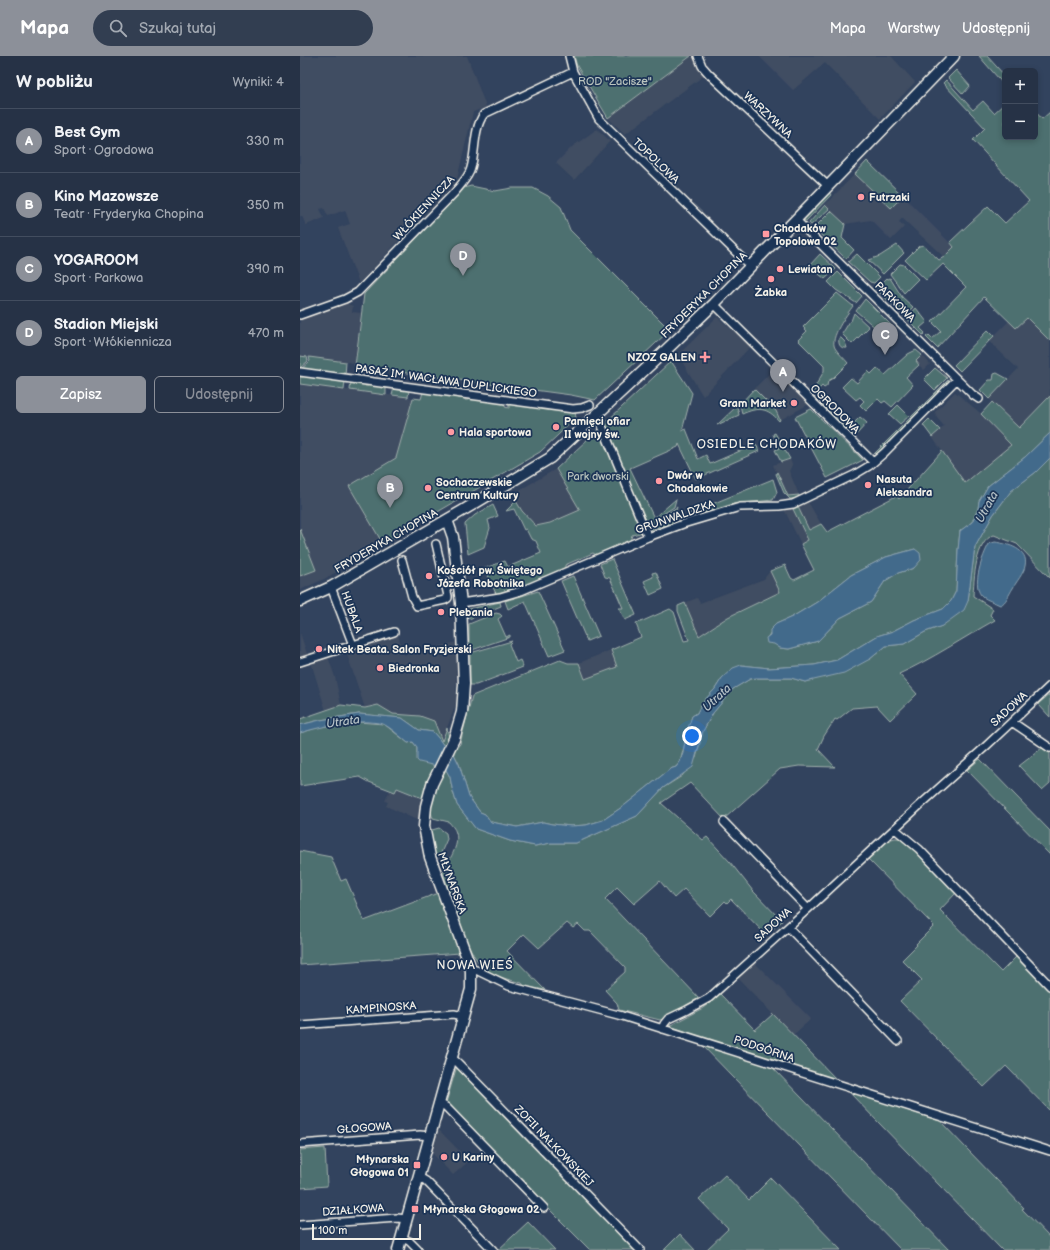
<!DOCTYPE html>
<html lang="pl">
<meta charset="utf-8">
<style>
body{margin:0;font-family:"Balsamiq Sans",sans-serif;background:#323e51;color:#f1f3f6}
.controls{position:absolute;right:12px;top:12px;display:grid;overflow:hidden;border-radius:6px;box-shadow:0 2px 6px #0003}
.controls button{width:36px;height:36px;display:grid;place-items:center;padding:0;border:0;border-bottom:1px solid #424d5f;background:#263246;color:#f1f3f6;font:20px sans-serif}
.scale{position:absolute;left:12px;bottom:10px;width:109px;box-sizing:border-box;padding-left:4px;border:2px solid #f4f1e8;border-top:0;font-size:11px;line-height:14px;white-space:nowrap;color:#f4f1e8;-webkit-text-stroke:3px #1d3557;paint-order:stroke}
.you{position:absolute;left:392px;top:680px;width:14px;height:14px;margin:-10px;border:3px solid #fff;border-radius:50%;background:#1a73e8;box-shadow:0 0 0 6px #1a73e833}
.badge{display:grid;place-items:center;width:26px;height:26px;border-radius:50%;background:#8c9099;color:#fff;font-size:13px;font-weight:700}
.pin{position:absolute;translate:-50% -33px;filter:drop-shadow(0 1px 2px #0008)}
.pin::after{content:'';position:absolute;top:21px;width:14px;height:12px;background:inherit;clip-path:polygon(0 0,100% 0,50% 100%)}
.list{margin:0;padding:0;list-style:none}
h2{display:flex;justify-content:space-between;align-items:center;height:52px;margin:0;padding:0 16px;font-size:17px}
h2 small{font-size:13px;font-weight:400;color:#a4aab3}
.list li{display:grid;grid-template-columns:26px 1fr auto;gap:12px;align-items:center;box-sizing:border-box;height:64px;padding:0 16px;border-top:1px solid #424d5f}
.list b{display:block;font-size:15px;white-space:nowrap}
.list p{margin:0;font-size:13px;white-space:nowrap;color:#a4aab3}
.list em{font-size:13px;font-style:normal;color:#a4aab3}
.actions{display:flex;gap:8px;padding:12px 16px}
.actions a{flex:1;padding:9px 0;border:1px solid #8c9099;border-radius:6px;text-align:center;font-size:14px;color:#8c9099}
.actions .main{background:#8c9099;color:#fff}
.icon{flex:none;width:22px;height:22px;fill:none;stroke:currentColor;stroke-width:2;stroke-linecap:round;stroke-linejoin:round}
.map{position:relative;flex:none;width:750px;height:1194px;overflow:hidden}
header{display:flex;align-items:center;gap:24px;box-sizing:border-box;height:56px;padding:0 20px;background:#8c9099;color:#fff}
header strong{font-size:19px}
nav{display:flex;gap:22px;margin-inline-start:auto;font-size:14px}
.search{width:280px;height:36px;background:#323e51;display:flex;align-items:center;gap:10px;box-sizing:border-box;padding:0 14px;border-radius:22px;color:#a4aab3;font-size:15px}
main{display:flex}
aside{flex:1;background:#263246}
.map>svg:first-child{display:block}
</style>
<header>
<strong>Mapa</strong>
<div class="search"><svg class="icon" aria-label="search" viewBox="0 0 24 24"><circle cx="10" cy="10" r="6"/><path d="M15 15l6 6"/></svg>Szukaj tutaj</div>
<nav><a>Mapa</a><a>Warstwy</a><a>Udostępnij</a></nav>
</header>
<main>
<aside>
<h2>W pobliżu<small>Wyniki: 4</small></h2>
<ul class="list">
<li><span class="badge">A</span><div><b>Best Gym</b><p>Sport · Ogrodowa</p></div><em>330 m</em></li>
<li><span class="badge">B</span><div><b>Kino Mazowsze</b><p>Teatr · Fryderyka Chopina</p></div><em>350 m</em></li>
<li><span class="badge">C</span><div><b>YOGAROOM</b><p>Sport · Parkowa</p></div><em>390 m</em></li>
<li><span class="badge">D</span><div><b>Stadion Miejski</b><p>Sport · Włókiennicza</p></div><em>470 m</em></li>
</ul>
<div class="actions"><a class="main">Zapisz</a><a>Udostępnij</a></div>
</aside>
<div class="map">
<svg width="750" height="1194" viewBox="0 0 750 1194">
<rect width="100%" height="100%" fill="#32435e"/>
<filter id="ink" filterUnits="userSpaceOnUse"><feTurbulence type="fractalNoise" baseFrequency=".025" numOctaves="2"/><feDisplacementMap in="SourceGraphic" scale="8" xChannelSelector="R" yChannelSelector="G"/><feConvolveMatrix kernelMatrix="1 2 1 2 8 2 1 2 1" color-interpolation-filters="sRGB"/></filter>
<g filter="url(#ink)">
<path fill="#414d62" d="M0 0H167L186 51 173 56 157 123 59 227 38 172 50 168 45 154 28 160 24 152 20 153 24 162 6 169 2 160H0Z
M391 0H396L406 18 325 78 308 62Z
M459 0H591L615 26 580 63 525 7 493 34Z
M297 73 310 85 274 124 256 107 272 91Z
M555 118 591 151 603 140 654 191 644 201 602 162 599 166 604 171 591 184 571 164 545 168 525 149Z
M45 247 53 250 52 256 61 257 55 307 0 300V263Z
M417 261 451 290 403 340 378 299Z
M727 262 750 285V340L719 372 689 343 718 313 689 285 709 265Z
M622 299 630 308 624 314 615 305Z
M474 313 509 348 480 364 476 355 454 333Z
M0 328 113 342 96 402 49 430 83 488 26 522 0 534Z
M655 336 685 361 711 389 665 427 632 381 644 370 637 362 635 356Z
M490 403 492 409 489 415 499 439 488 440 473 409Z
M256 413 281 454 250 467 236 470 222 455 213 438Z
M508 446 521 468 509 474 498 451Z
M484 453H493L508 485 501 488Z
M470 515 480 536 428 561 398 580 385 547 397 542 400 547 464 523Z
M0 577 8 601 0 603Z
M98 579 104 599 157 586 156 648 142 685 120 660 93 658 78 649 65 652 46 595Z
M311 594 318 611 285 624 279 607Z
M28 601 35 621 41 649 26 655 11 606Z
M96 732 122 742 119 765 86 750 88 746 85 745 90 734 95 736Z
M455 907 511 963 493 979 438 922Z
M139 1074 169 1105 153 1119 132 1097Z"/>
<path fill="#4e6f6f" stroke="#a1b0ac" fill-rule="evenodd" d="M274 0H391L308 62 277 10Z
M679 0H687L705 20V30Z
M656 14 670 30 663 38 648 22Z
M646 24 673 54 683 45 694 57 705 47V81H735V55L742 63 750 56V285L727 262 716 272 684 241 637 292 626 281 628 279 632 283 641 275 632 266 666 231 643 208 626 224 605 204 619 190 623 189 639 204 644 201 654 191 650 186 688 150 705 167 729 145 673 84 685 72 643 27Z
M567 105 603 140 591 152 555 118Z
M171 130 195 135 212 132H233L248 140 261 151 270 174 370 274 295 344 271 339 55 310 64 238 164 132Z
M529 136 531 139 506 165 503 164 505 161Z
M525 149 529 153 511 169 509 167Z
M531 155 545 168 542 182 554 194 546 203 514 172Z
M597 189 604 197 583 218 568 204 580 200Z
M520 198 536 213 525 223 509 210Z
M557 198 580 221 574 227 570 226 548 206Z
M600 208 604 209 618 223 604 237 590 218Z
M538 216 562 240 556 247 536 234 528 226Z
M587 222 588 223 590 222 602 241 613 251 604 260 578 235V231Z
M537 237 553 250C547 258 529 282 535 292 538 297 544 302 548 307L533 322 528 325 527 330 524 332 522 330 517 335 522 340 520 342 513 336 517 332 516 329 524 315V310L498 284 507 275 503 271Z
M565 243 593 271 585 280 556 255Z
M616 252 627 266 620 272 625 277 623 279 607 263Z
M554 257 569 271 552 288 542 278 550 265H551Z
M688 274 694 280 660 315 654 309Z
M539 282H541L545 286 547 292C540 293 538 288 539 282Z
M616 294 622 299 616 305 619 309 606 321 613 329 592 351 585 345 582 347 578 343 566 355 560 349 564 345 560 341 556 344 542 331 551 322 557 327 568 315 571 318 577 312 585 319 608 298Z
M0 300 7 301 8 305 0 312Z
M9 301 46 306 45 320 0 314 10 305Z
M371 305 392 337 382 375 386 373 398 403 406 399 410 408 456 388 459 395 396 423 379 388 378 391 330 412 354 462 376 443 374 451 355 463 356 465 377 451 372 467 340 477 332 479 330 485 296 499 293 497 265 509V513L226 529 196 538 185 512 205 505 208 511 241 497 236 485 231 483 226 473 224 474 214 453 206 455 216 445 222 455 236 470 250 467 280 454 256 413Z
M635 312 647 322 635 334 624 323Z
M697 317 708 323 689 343 680 334 689 324H693L694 318Z
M3 320 45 325 44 334 0 328V321H3Z
M649 323V327L579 397 574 398Z
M51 326 65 328V330H68V328L86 331V339L50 334Z
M94 332 109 334 108 341 92 339Z
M454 333 476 355 480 364 479 365C467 351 458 351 442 358L440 348Z
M123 336 165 341V344H168V342L205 347V351L209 352V347L260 354V356L263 357V355L275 356 276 362 240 396 83 488 49 430 96 402 113 342 121 343Z
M750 340V377L725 401 688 430 679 445 678 453 672 466 660 475 658 494 656 535 651 545 643 553 614 564 593 575 577 580 537 604 514 609 469 612 441 609 422 622 415 633 402 647 397 657 392 660 380 706 376 711 370 713 325 749 303 764 286 769 271 770 252 768 243 766 217 771 191 766 185 758 180 756 169 741 159 708 153 696 160 688 172 640 260 604 268 607H279L285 623 317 611 311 594 341 581 336 568 370 553 374 556 384 585 389 584 378 555V550L385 547 399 580 428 561 480 536 470 515 485 509 491 522 494 524 514 514 501 488 508 484 493 453 498 451 509 474 521 468 527 476 596 440 599 443 642 395 665 427 711 389 681 358 692 346 719 372ZM615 493 614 512 598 517 585 525 571 546 540 562 518 585 489 593 480 592 467 582 476 568 492 561 517 546 551 519 586 501Z
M521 347 556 381 554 382 521 349Z
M598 349 609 360 600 368 589 358Z
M437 350 439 359 417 369Z
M511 353 563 404 527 422 495 361Z
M560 361 567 367 557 378 550 371Z
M629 363 640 374 632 381 623 369Z
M475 377 490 403 481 406 475 394 479 392 473 378Z
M750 402V522L717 488 694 479C675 485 674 523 673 540L693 553 690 559 695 564C663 582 632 603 599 618L617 638 590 664 577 650 552 652 537 664 535 663 524 680 518 693 535 711 499 710 480 713 424 763 390 727 361 747 403 784 407 781 430 806 453 835 482 865 466 879 431 843 427 847 425 845 410 860 384 833 374 842 360 825 334 848 317 831 305 843 400 943 371 960 360 964 319 954 317 947 305 934 325 916V911L290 875H285L278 868 273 872 267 867 239 892 224 878 207 895 245 934 224 930 222 927C209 924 194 920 184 912 166 897 150 840 143 816 148 805 160 790 156 777 155 772 151 769 149 766L133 762C126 749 139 725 145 712L150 721 152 732 157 749 176 773 210 785 235 790 251 787H276L337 760 363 732 382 720 396 702 403 675 413 657 433 633 450 623 457 622H491L505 626 570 603 586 590 604 588 625 576 642 570 668 545 675 491 693 459 711 435 736 416Z
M477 416 488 440 499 439V442L490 443 484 437 476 418Z
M473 423 477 436 473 444 433 448 392 461 390 457Z
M193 449 198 460 188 464 190 472 184 491 168 498 165 468 175 459Z
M0 473 16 514 0 520Z
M312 503 336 559 325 564 319 552H323L310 522 305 521 300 508Z
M356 516 363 533 350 539 344 525 353 521 352 517Z
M273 520 299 580 287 585 261 525Z
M238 535 265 594 249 600 225 545 208 553 205 545Z
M200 546 201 550 169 563V553Z
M196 557 200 558 202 560 198 563 206 581 210 579V581L172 594 169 593V568Z
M212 585 209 588 216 606 220 604 223 611 176 629H170V597Z
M750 638V661L738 648Z
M41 649 65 652 78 649 93 658 120 660 134 665 142 685 147 672 149 682 146 693 139 683 133 676 119 674 102 662 59 658 20 664 0 669V663Z
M58 666 84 668 108 687 113 686 117 691V697L137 710 122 742 97 732 95 736 69 726 60 721 0 730V677L20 671Z
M742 692 750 697V727L742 734 719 710Z
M680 703 750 775V799L667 714Z
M139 772 146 777 147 783 140 799 134 800 130 777 132 774Z
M595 782H600L605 784 656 837 640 854 701 916 717 900 750 933V1055L706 1010 684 1031 600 945 622 924 602 904 617 889 616 888 634 870 568 803 588 784Z
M0 795 31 801 41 825 46 823 64 865 138 837 160 897 0 909Z
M420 938 455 974 473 958 538 1025 461 1002 367 969V967L371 969 403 952Z
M400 987 472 1011 649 1194H601Z
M157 1010 335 1194H290L228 1132 193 1094 146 1047Z
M548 1035 640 1065 724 1152 722 1153 750 1182V1194H702Z
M25 1092 27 1130 1 1132 0 1094Z
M425 1119 449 1144 471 1122 541 1194H406L428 1173 399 1143Z
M228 1166 255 1194H198Z
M380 1178 395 1194H364Z"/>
<path fill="#436b8b" stroke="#8aa1b0" d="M750 377V402L736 416 711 435 693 459 675 491 668 545 664 554 642 570 625 576 604 588 586 590 570 603 544 617 505 626 491 622H456L450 623 433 633 413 657 403 675 393 711 363 732 337 760 276 787H251L235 790 210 785 176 773 157 749 152 732 150 721 145 712 119 706 117 704V691L113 686 108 687C102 682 90 671 83 668 61 662 22 670 0 677V669L20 664 59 658 102 662 119 674 133 676 139 683 146 693 153 696 159 708 169 741 180 756 185 758 191 766 217 771 243 766 252 768 271 770 286 769 303 764 325 749 370 713 376 711 380 706 383 697 387 675 392 660 397 657 402 647 415 633 422 622 433 612 441 609 469 612 514 609 537 604 577 580 593 575 614 564 643 553 651 545 656 535 658 494 660 475 672 466 678 453 679 445 688 430 725 401Z
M695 486C708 488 729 493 725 510 724 517 716 526 713 532 709 538 706 547 700 549 694 546 687 544 683 541 670 531 683 499 689 488Z
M615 493 620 497 621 504 614 512 598 517 585 525 571 546 540 562 518 585 489 593 480 592 474 588 467 587 466 582 470 579V574L476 568 492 561 517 546 551 519 586 501Z"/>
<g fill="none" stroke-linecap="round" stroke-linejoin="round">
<g stroke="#f4f1e8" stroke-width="10">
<path id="street" d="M269 0 273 16 299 63 450 210
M398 0 402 10 409 18 528 130
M495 163 673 339 679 343
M414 248 573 406
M0 259 45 243 58 236 155 136C161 128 169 121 171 112 176 95 173 73 184 58L273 16
M0 316 273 353 282 352 290 349
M297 358 348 481
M102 504 112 541 117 550 145 544 148 542V540L136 488
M161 547 200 541 221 535 348 481 383 468 440 451 479 450 493 448 554 419 569 410 584 397 657 323
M53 589 94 576
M0 606 53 589 31 531
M712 666 750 692
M424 766 508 853
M595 773 619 793 750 930
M488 871 598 985
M171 915 176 914 209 930 322 960 750 1095
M0 969 154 958 163 960
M362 973 364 968 368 963 387 954 409 942 508 853 619 750 684 692 750 630
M152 1002 158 1007 340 1194
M139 1047 146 1051 244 1152
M0 1088 120 1079 130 1080
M119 1121 126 1125 193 1194
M0 1169 97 1162 107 1163
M102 1182 109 1185 118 1194"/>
</g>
<g stroke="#f4f1e8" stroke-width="13">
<path id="secondary" d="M0 545 31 531 162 455 250 402 366 294 414 248 654 0
M98 1194 171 933V915L169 907 130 801 124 770 126 750 132 728 154 683 162 656 164 628 161 547 153 481 147 464"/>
</g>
<use href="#street" stroke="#1d3557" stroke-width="7"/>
<use href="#secondary" stroke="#1d3557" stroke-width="10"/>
</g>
</g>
<g fill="#ff9aa2" stroke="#1d3557" stroke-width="1.5">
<circle cx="561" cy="141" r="4"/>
<rect x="462" y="174" width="8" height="8" rx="2"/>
<circle cx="480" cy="213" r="4"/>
<circle cx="471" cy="223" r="4"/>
<path d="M403 295h4v4h4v4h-4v4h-4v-4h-4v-4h4z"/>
<circle cx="494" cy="347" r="4"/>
<circle cx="256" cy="371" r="4"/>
<circle cx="151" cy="376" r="4"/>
<circle cx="359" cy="425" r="4"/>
<circle cx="568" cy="429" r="4"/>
<circle cx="128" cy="432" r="4"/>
<circle cx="129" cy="520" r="4"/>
<circle cx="141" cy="556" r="4"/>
<circle cx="19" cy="593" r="4"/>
<circle cx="80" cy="612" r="4"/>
<circle cx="144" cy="1101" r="4"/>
<rect x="113" y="1105" width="8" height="8" rx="2"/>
<rect x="111" y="1149" width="8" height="8" rx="2"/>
</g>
<g text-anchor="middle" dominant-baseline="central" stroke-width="3.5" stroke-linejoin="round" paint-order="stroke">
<g font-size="11" fill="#bac4be" stroke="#1d3557">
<text x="315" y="25">ROD "Zacisze"</text>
<text x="298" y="420">Park dworski</text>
</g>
<g font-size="11" fill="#f4f1e8" stroke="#1d3557">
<text transform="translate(468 59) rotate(43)">WARZYWNA</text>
<text transform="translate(356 105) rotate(44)">TOPOLOWA</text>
<text transform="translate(124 152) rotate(-47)">WŁÓKIENNICZA</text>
<text transform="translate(404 239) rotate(-45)">FRYDERYKA CHOPINA</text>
<text transform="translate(595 246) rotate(45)">PARKOWA</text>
<text transform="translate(146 325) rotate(8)">PASAŻ IM. WACŁAWA DUPLICKIEGO</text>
<text transform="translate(535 353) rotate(45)">OGRODOWA</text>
<text transform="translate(375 461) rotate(-19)">GRUNWALDZKA</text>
<text transform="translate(86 485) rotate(-30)">FRYDERYKA CHOPINA</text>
<text transform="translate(52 556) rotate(70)">HUBALA</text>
<text transform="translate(709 653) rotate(-43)">SADOWA</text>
<text transform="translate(152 827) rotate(70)">MŁYNARSKA</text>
<text transform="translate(473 869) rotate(-42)">SADOWA</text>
<text transform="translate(81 952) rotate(-4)">KAMPINOSKA</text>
<text transform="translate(464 993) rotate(18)">PODGÓRNA</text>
<text transform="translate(64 1072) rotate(-4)">GŁOGOWA</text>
<text transform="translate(254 1090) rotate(46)">ZOFII NAŁKOWSKIEJ</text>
<text transform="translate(53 1154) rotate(-4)">DZIAŁKOWA</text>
</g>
<g font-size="11" font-weight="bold" fill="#f4f1e8" stroke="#1d3557" text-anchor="start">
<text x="569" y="141">Futrzaki</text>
<text x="474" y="172">Chodaków<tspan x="474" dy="13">Topolowa 02</tspan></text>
<text x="488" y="213">Lewiatan</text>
<text x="471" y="236" text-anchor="middle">Żabka</text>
<text x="396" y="301" text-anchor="end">NZOZ GALEN</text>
<text x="486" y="347" text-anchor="end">Gram Market</text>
<text x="264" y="365">Pamięci ofiar<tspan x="264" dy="13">II wojny św.</tspan></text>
<text x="159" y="376">Hala sportowa</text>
<text x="367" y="419">Dwór w<tspan x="367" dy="13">Chodakowie</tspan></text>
<text x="576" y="423">Nasuta<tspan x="576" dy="13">Aleksandra</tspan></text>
<text x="136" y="426">Sochaczewskie<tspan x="136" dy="13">Centrum Kultury</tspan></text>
<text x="137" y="514">Kościół pw. Świętego<tspan x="137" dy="13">Józefa Robotnika</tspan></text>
<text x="149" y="556">Plebania</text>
<text x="27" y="593">Nitek Beata. Salon Fryzjerski</text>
<text x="88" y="612">Biedronka</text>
<text x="152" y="1101">U Kariny</text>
<text x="109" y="1103" text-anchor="end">Młynarska<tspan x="109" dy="13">Głogowa 01</tspan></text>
<text x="123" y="1153">Młynarska Głogowa 02</text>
</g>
<g font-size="12" letter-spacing="1" fill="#f4f1e8" stroke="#1d3557">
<text x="467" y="388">OSIEDLE CHODAKÓW</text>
<text x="175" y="909">NOWA WIEŚ</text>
</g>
<g font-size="12" font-style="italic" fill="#b6c2c7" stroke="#1d3557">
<text transform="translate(687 451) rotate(-61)">Utrata</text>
<text transform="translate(417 642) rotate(-43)">Utrata</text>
<text transform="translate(43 666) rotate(-8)">Utrata</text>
</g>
</g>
</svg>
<div class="controls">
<button>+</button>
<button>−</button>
</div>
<div class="scale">100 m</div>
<div class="you"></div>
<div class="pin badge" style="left:483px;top:336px">A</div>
<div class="pin badge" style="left:90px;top:452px">B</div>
<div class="pin badge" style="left:585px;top:299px">C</div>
<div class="pin badge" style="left:163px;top:220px">D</div>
</div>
</main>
